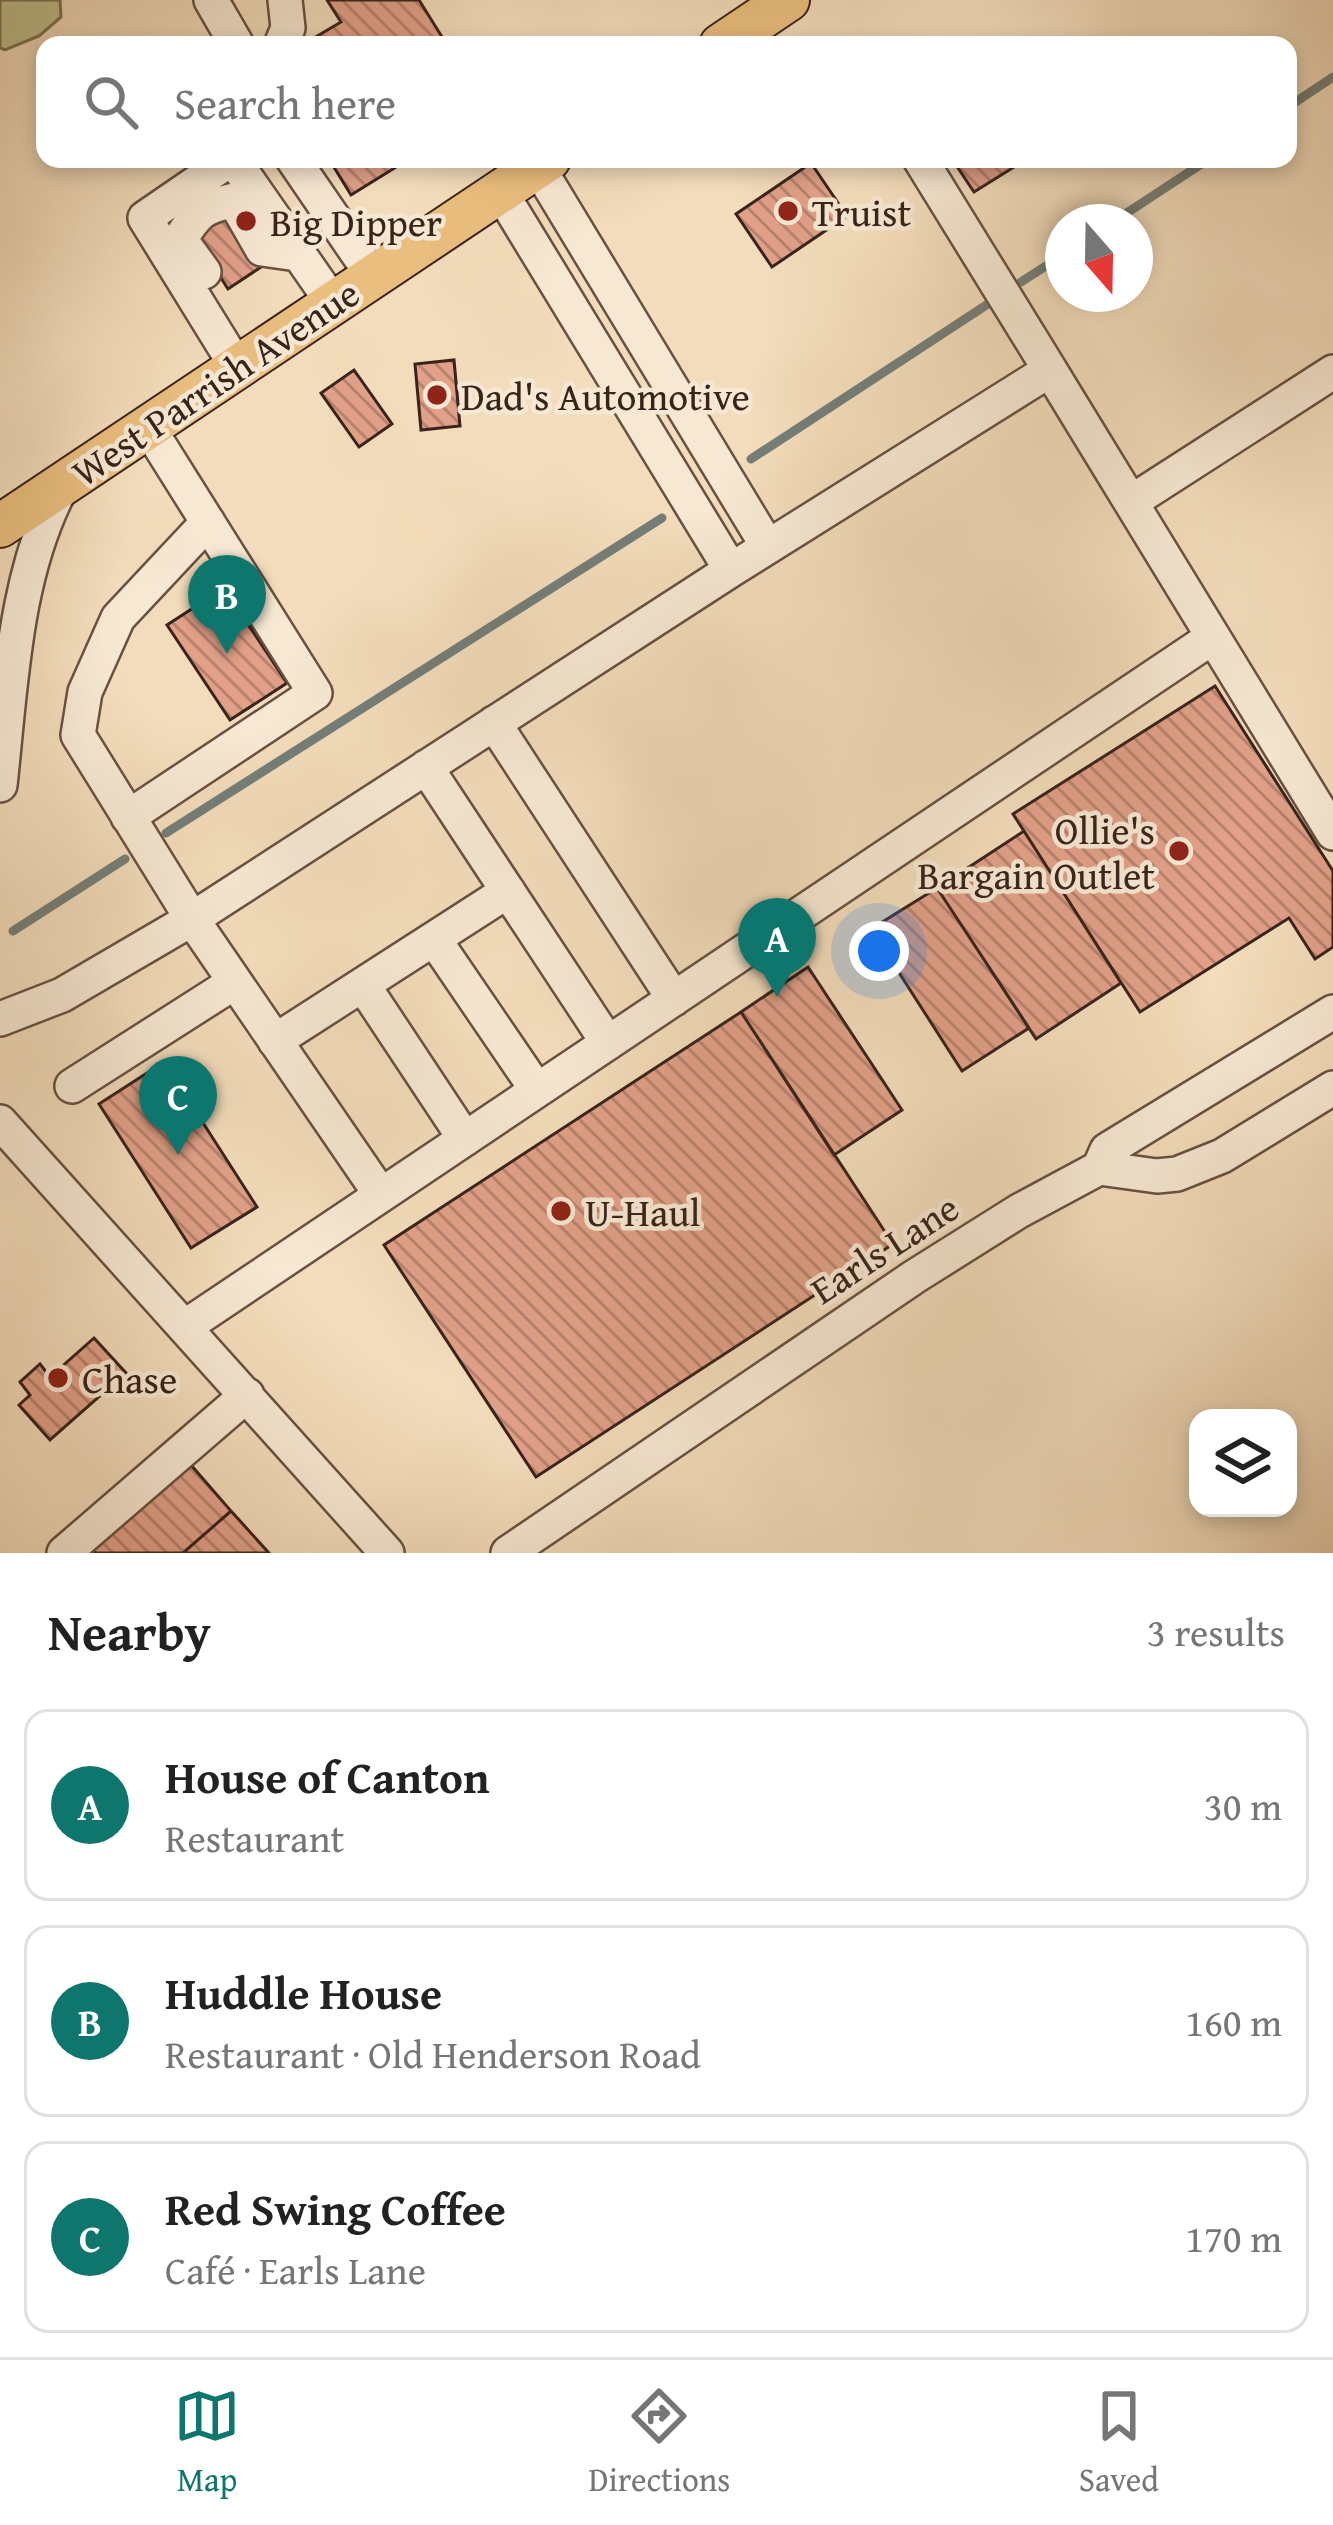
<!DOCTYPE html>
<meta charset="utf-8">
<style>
body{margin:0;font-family:"Gentium Book Plus",serif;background:#f2f2f2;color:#222}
.controls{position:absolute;right:36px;bottom:36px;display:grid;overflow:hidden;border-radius:24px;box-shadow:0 6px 18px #0003}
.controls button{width:108px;height:108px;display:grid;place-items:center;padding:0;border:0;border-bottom:3px solid #e0e0e0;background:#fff;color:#222;font:60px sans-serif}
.compass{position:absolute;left:1045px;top:204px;width:108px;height:108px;border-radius:50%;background:#fff;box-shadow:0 6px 18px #0003;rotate:160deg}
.you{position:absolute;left:879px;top:951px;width:42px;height:42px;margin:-30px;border:9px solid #fff;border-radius:50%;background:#1a73e8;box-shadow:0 0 0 18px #1a73e833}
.badge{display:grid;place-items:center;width:78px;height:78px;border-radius:50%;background:#0f766e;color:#fff;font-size:39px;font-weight:700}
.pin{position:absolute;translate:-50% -99px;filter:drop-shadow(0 3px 6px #0008)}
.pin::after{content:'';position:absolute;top:63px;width:42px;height:36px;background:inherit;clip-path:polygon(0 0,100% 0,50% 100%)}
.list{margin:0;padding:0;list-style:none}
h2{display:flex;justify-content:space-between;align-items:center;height:156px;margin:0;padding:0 48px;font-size:51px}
h2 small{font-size:39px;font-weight:400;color:#767676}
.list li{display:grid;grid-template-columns:78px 1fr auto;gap:36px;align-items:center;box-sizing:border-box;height:192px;margin:0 24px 24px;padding:0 24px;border:3px solid #e0e0e0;border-radius:24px}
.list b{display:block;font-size:45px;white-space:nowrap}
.list p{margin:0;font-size:39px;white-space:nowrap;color:#767676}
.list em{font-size:39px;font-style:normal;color:#767676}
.icon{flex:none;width:66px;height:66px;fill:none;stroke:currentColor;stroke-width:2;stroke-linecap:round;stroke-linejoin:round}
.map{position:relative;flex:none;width:1333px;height:1553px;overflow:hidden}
.search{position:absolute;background:#fff;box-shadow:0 6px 18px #0003;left:36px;right:36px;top:36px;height:132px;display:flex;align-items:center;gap:30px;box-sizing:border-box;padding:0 42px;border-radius:24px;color:#767676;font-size:45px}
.sheet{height:804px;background:#fff}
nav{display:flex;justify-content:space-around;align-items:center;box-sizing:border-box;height:168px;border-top:3px solid #e0e0e0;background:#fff;font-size:33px;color:#767676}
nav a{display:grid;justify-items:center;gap:6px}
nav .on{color:#0f766e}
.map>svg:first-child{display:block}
</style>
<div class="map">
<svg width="1333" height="1553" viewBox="0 0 1333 1553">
<defs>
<pattern id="building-back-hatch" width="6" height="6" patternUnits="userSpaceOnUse" patternTransform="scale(3)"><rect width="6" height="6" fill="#e1a087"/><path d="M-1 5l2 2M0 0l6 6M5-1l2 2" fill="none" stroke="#b7826e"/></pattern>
</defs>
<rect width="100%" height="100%" fill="#f3dcbb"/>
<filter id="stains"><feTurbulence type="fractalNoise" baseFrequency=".00167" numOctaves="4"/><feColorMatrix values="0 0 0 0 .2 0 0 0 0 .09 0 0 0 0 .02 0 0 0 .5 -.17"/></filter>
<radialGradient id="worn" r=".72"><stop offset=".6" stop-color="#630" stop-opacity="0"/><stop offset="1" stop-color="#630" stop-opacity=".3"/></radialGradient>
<path fill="#bfbf8d" stroke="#7c7154" stroke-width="3" d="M0 0H60L61 17 39 36 5 50 0 48Z"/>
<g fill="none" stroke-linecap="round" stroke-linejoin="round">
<path stroke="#747e78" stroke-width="9" d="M1288 107 1333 77
M1113 222 1209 159
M1021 282 1063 255
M751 459 991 302
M166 833 662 518
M13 931 125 859"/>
</g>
<path fill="url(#building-back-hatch)" stroke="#39231a" stroke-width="3" d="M327 0H419L447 45H302L341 22Z
M329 159H409L351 195Z
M952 159H1027L974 192Z
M811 163 847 216 772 267 736 214Z
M224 209 261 267 228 289 191 231Z
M454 360 460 426 421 430 415 364Z
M354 370 392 424 359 447 321 393Z
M224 588 287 683 230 720 167 625Z
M1215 686 1333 871V947L1315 959 1289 918 1140 1012 1013 814Z
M1024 831 1121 983 1036 1039 937 888Z
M937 888 1029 1028 962 1071 871 929Z
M808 967 902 1110 834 1155 741 1012Z
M741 1012 893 1244 536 1477 384 1245Z
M164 1062 257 1207 191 1248 99 1104Z
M94 1338 126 1373 50 1440 19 1405 30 1395 20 1382 40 1364 50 1377Z
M191 1465 231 1511 183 1553H96L93 1550Z
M231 1511 269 1553H183Z"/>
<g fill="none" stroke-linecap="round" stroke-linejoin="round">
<g stroke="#685142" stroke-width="38">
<path id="minor" d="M211 0 237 45
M281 45 288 28 285 0
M231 159 145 218 237 367
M233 159 333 303
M293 159 373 276
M920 159 1050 370
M538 167 768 547
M500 191 731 570
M204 272 180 239C199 211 201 208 234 200L262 249 297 254
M1131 502 1333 372
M208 522 118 618 85 692 78 735 192 919 381 1195
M494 723 674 999
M426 767 608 1043
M0 785C11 686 14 573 63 484
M128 817 315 693 148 427
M434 939 537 1090
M363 985 465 1139
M0 1019 62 995 192 919 731 570 1050 370 1333 833
M275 1041 508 891
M72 1086 235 982
M0 1122 387 1553
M1099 1168 1107 1150 1333 1012
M186 1326 1213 637
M64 1553 247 1395
M508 1553 914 1277 1019 1211 1099 1168 1157 1176 1177 1174 1222 1156 1333 1088"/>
</g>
<g stroke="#39231a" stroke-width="46">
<path id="major" d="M721 45 788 0
M0 526 549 159"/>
</g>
<use href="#minor" stroke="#f7e8d3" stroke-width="33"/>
<use href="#major" stroke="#eabe7e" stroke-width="42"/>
</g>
<g fill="#8f2418" stroke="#f7e8d3" stroke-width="4.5">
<circle cx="788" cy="211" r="12"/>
<circle cx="246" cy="221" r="12"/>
<circle cx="437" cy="395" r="12"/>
<circle cx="1179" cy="851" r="12"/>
<circle cx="561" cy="1211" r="12"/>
<circle cx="58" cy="1378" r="12"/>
</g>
<g text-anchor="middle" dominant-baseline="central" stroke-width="9" stroke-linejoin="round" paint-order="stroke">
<g font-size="39" fill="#39231a" stroke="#f7e8d3" text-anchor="start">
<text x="812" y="211">Truist</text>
<text x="270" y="221">Big Dipper</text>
<text x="461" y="395">Dad's Automotive</text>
<text x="1155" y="829" text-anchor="end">Ollie's<tspan x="1155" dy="45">Bargain Outlet</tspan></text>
<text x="585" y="1211">U-Haul</text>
<text x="82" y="1378">Chase</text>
</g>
<g font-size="39" fill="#39231a" stroke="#f7e8d3">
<text transform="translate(215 382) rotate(-34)">West Parrish Avenue</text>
<text transform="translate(884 1248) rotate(-33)">Earls Lane</text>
</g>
</g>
<rect width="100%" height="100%" filter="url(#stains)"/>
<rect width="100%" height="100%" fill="url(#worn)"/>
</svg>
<div class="controls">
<button><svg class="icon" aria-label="layers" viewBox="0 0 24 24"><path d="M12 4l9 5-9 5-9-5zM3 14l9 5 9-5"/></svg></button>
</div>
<svg class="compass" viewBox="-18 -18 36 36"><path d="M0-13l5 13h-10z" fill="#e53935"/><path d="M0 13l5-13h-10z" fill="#767676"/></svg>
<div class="you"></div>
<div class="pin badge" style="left:777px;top:997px">A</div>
<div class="pin badge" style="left:227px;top:654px">B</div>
<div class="pin badge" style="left:178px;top:1155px">C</div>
<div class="search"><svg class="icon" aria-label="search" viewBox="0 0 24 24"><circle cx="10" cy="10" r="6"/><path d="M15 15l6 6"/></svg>Search here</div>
</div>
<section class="sheet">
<h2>Nearby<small>3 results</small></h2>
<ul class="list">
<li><span class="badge">A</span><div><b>House of Canton</b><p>Restaurant</p></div><em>30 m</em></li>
<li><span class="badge">B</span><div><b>Huddle House</b><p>Restaurant · Old Henderson Road</p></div><em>160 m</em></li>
<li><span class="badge">C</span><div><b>Red Swing Coffee</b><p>Café · Earls Lane</p></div><em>170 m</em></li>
</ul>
</section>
<nav>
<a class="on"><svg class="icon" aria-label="map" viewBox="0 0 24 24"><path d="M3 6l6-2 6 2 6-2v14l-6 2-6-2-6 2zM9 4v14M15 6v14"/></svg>Map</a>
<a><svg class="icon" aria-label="directions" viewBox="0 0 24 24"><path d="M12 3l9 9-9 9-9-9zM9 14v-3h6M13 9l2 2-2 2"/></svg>Directions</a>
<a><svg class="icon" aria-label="saved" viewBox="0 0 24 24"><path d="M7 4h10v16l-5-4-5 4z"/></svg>Saved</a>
</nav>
